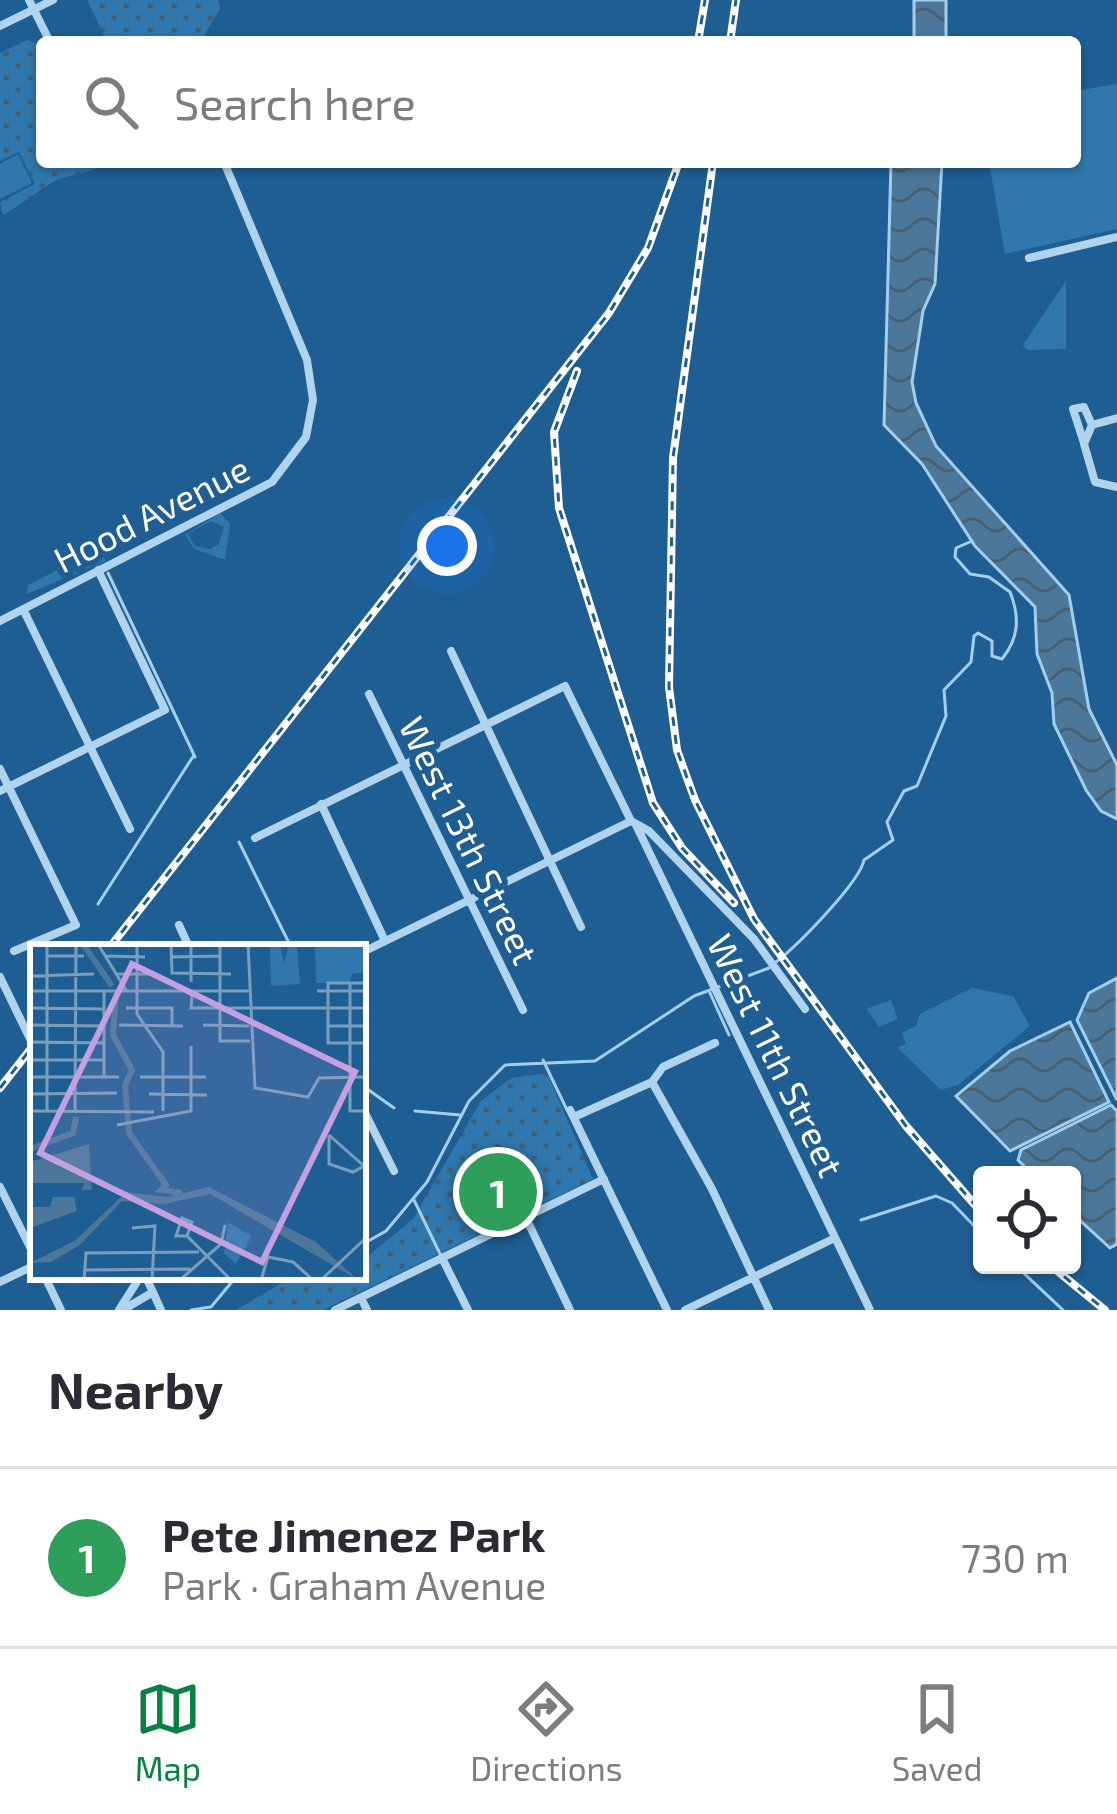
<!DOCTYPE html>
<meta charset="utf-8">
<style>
body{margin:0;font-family:"Exo 2",sans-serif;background:#f2f2f3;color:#2b2b33}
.controls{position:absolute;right:36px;bottom:36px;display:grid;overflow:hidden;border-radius:12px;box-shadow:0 3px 9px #0004}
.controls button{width:108px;height:108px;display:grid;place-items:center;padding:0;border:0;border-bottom:3px solid #e1e1e2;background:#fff;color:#2b2b33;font:60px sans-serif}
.you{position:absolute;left:447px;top:546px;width:42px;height:42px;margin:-30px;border:9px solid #fff;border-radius:50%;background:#1a73e8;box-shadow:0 0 0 18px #1a73e833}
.badge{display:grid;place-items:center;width:78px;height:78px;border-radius:50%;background:#0b8043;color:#fff;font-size:39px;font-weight:700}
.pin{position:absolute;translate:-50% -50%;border:6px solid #fff;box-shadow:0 3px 12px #0006}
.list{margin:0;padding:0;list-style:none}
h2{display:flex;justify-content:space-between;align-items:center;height:156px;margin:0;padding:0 48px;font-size:51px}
h2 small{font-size:39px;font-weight:400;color:#7c7c81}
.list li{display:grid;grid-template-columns:78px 1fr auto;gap:36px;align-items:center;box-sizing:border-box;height:180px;padding:0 48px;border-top:3px solid #e1e1e2}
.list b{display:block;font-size:45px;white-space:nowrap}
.list p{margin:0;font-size:39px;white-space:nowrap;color:#7c7c81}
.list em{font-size:39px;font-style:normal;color:#7c7c81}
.icon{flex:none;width:66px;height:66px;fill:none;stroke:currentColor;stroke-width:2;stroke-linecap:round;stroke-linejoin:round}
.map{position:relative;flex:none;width:1117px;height:1310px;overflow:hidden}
.search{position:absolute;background:#fff;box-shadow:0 3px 9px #0004;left:36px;right:36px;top:36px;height:132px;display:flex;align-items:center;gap:30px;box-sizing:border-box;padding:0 42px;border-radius:12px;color:#7c7c81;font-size:45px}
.sheet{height:336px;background:#fff}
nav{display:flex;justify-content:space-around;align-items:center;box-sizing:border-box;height:168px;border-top:3px solid #e1e1e2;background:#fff;font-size:33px;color:#7c7c81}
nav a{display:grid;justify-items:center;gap:6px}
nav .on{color:#0b8043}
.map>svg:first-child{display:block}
</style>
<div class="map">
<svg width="1117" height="1310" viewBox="0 0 1117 1310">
<defs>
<pattern id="park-dots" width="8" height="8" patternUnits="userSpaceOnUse" patternTransform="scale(3)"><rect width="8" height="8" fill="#2f77ad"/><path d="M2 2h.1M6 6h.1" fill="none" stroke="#3f5f78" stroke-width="1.8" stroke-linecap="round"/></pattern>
<pattern id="water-waves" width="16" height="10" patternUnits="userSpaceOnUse" patternTransform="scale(3)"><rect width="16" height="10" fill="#4a779a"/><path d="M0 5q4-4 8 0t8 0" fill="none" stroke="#4b5f6f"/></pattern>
</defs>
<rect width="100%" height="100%" fill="#1f5e92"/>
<path fill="#2f77ad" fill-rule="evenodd" d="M1117 84V229L1005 254 989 162H1075V91Z
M18 154 32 183 0 199V164Z
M1066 281V349L1027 350 1023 345Z
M220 513 230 524 225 560 194 549 185 535ZM211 521 224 527 219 544 210 549 195 546 188 534Z
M96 540 106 561 27 594 28 585 81 558 78 542Z
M972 988 1013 996 1030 1026 958 1085 941 1090 897 1047 906 1044 902 1033 916 1026 920 1014Z
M891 1000 898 1019 879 1027 866 1009Z"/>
<path fill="url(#park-dots)" d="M87 0H218L221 7 200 42H107Z
M27 40 42 45V162H108C91 173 79 174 62 178 48 182 20 206 3 215L0 202 35 184 19 152 0 161V53Z
M547 1073 593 1179 323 1310H236L292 1277H363V1260L413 1219 481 1101 511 1078Z"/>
<path fill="url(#water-waves)" stroke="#a3cfef" stroke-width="3" d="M914 0H946V42H914Z
M891 162H942L935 284 923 311 912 382 916 403 936 446 1069 595 1089 709 1117 765V819L1101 811 1086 790 1054 724 1052 693 1037 654 1035 607 975 546 922 464 884 425Z
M1117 978V1100L1077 1020 1089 993Z
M1070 1022 1109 1102 1010 1151 956 1096 1010 1051Z
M1111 1105 1117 1111V1244L1110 1248 1072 1213V1175H1033L1018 1160 1021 1150Z"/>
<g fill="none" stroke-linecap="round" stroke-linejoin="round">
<path stroke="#a3cfef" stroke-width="3" d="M108 573 195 757
M239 842 291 947
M98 904 194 755
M776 962C797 946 860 882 864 860L893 840 887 822 904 791 917 786 946 716 944 690 971 662 974 636 978 633 992 641V656L1002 659C1019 638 1020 617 1010 592L989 577 970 574 955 557 956 548 972 541
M710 993 729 1035
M543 1060 567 1110
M363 1086 394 1108
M415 1111 460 1115
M414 1200 441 1256
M861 1220 936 1196 952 1203 982 1234
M363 1244 386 1231 427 1182 469 1101 505 1065 595 1061 694 996 769 968
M1015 1265 1063 1310
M191 1310 211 1307 236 1277"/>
<path stroke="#b0d3ee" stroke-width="8" d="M29 0 50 42
M0 26 53 0
M126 162H147
M1029 258 1117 237
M1117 418 1092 425 1084 444 1095 482 1117 487
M1084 443 1073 409 1084 407 1092 425
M23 609 130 829
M0 621 272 482 306 437 313 400 307 360 224 162
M451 651 581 927
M369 694 523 1010
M0 769 76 925 14 951
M0 791 165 710 98 570
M321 804 385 941
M636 825 870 1310
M255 838 565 686 631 821 649 831 754 939 805 1009
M179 925 189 947
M363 952 631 821
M0 977 33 1045
M652 1082 712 1189 769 1310
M363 1109 394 1171
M570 1110 667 1310
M574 1117 652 1082 663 1067 715 1043
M0 1187 33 1253
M526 1218 570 1310
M442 1258 468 1310
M45 1277 61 1310
M146 1277 161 1310
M0 1282 33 1266
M361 1298 367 1310
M119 1310 140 1277
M123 1310 153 1292
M335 1310 604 1179
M685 1310 835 1238"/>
<g stroke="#fff" stroke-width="8">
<path id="rail" d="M698 42 705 0
M730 42 736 0
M713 162 673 458 669 687 677 750 695 800 754 919 906 1126 982 1213
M577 371 554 432 559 508 653 803 682 848 734 903
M110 947 609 313 648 248 679 162
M0 1088 33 1046
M1050 1265 1105 1310"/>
</g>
<use href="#rail" stroke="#1f5e92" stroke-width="3" stroke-dasharray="9" stroke-linecap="butt"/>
</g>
<g text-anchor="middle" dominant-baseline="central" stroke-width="12" stroke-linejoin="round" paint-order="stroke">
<g font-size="36" fill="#fff" stroke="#1f5e92">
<text transform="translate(151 513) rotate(-27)">Hood Avenue</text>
<text transform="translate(470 840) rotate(64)">West 13th Street</text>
<text transform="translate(777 1055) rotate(64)">West 11th Street</text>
</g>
</g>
<g transform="translate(30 944)">
<rect width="336" height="336" fill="#1f5e92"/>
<path d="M240 0H250L254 19 259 0 267 4 270 40 241 42ZM336 0V28L322 30 320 39H286L285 1ZM198 278 222 292 206 320 194 309Z" fill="#2f77ad"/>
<path d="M59 200 62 246H51L55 239H0V218ZM179 243 286 298 328 336 180 250 135 260 92 257 50 301 21 318 0 319 46 296 96 248 136 253ZM23 253H44L47 267 0 284V263H20Z" fill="#4a779a"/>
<path fill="none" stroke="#4a779a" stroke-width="6" d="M53 0 82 42M86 50 83 91 102 126 95 141 99 189 136 241 131 246 152 249M0 205 43 189 46 173"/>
<path fill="none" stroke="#799ebe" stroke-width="3" d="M68 0 96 46M107 0V70L133 108V167M141 0 142 29 201 30M161 0V38M190 0V97H220M218 0 225 144 278 153 289 134 336 133M17 12H54M75 12 115 13M141 13 190 12M86 30H126M0 32 64 30M320 39V167H336M336 39H298V99H336M0 47H219M287 47H336M162 52 161 64H336M0 64 74 65M96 64H142V82M0 81 74 82M89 81 153 82M173 81 219 82M298 82H336M0 98 74 99M0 116H74M0 133H89M74 133V47M110 133H176M0 150 87 149M119 150 177 151M0 167 124 168M17 167V0M45 167 46 0M87 181 161 167V102M299 191V220L323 228 336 221M299 191 334 222M102 284 125 282 122 336M157 292 162 278 152 274 146 292H157L201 336M54 326 160 325M54 336 56 309 169 308M150 336 191 300 195 281M231 336 238 313 263 318 283 336M291 336 336 294"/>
<path fill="#c4a0e2" fill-opacity="0.15" stroke="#c4a0e2" stroke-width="6" d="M102 20 325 128 232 318 10 209Z"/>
<rect width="336" height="336" fill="none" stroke="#fff" stroke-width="6"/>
</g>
</svg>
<div class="controls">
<button><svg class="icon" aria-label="locate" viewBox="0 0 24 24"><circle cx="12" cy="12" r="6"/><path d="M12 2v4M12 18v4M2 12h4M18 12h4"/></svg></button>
</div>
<div class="you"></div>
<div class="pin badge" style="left:498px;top:1192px;background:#2e9e5b">1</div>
<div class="search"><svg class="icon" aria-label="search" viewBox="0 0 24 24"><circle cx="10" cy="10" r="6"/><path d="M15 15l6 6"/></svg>Search here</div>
</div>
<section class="sheet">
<h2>Nearby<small></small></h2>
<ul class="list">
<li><span class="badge" style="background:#2e9e5b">1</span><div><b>Pete Jimenez Park</b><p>Park · Graham Avenue</p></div><em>730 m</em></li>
</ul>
</section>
<nav>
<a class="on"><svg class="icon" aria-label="map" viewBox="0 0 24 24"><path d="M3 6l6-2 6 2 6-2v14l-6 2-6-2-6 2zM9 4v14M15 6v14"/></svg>Map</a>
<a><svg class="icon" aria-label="directions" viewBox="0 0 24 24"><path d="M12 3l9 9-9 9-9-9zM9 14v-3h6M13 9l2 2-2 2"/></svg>Directions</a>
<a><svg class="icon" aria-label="saved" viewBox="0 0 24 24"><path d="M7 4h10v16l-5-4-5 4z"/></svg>Saved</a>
</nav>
